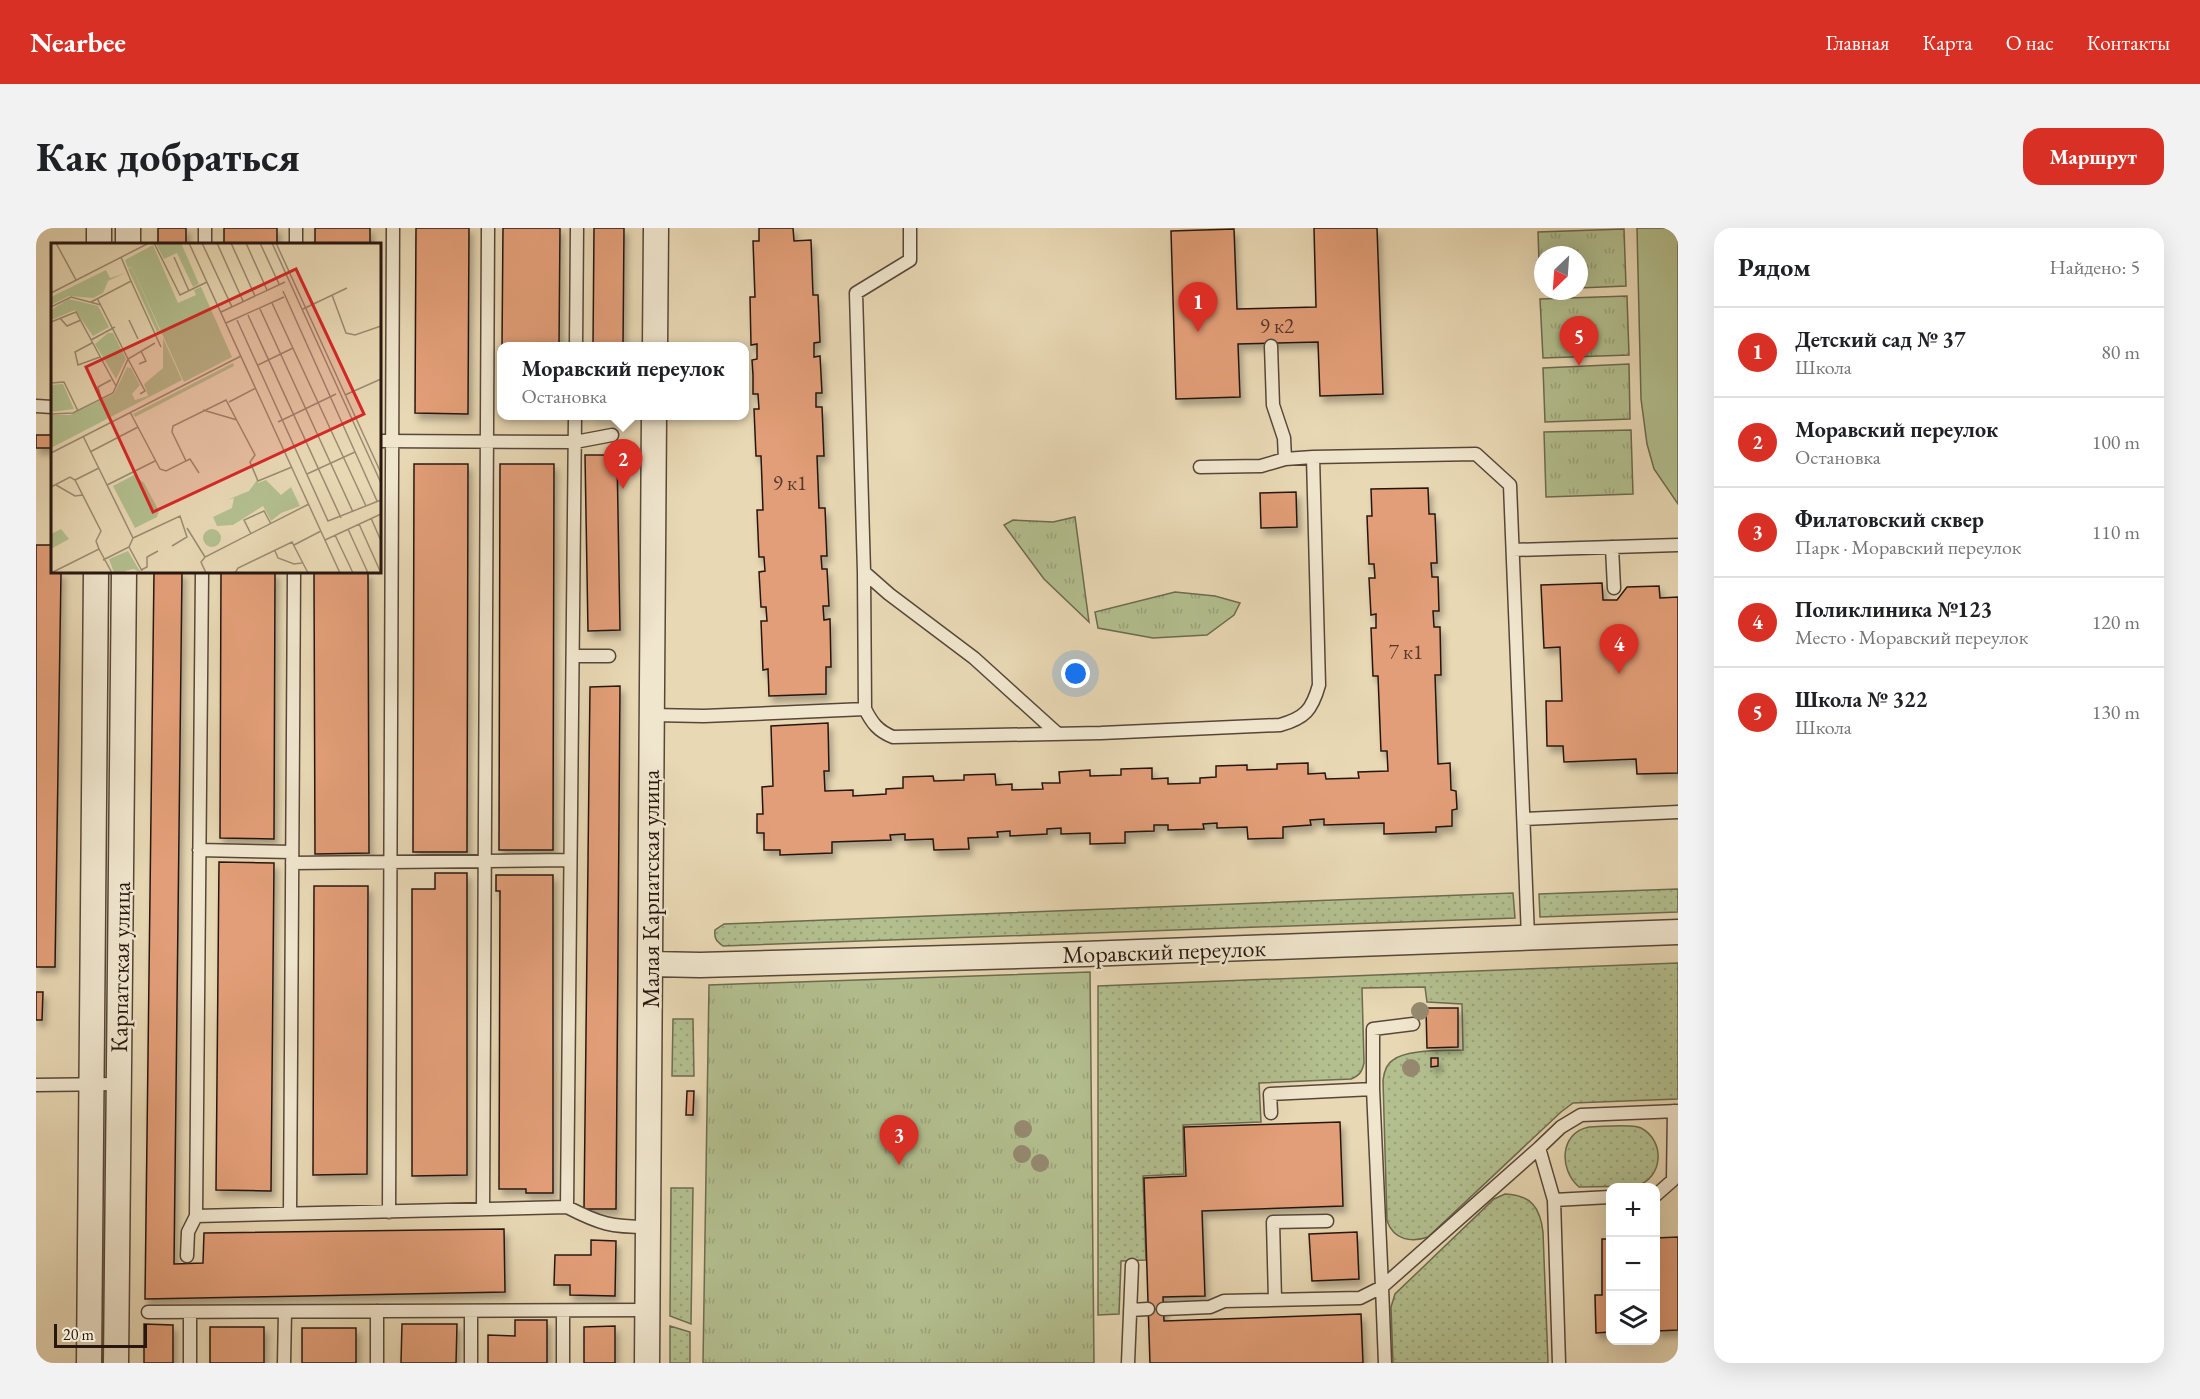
<!DOCTYPE html>
<html lang="ru">
<meta charset="utf-8">
<style>
body{margin:0;font-family:"EB Garamond",serif;background:#f2f2f2;color:#202124}
.controls{position:absolute;right:18px;bottom:18px;display:grid;overflow:hidden;border-radius:12px;box-shadow:0 6px 24px #0002}
.controls button{width:54px;height:54px;display:grid;place-items:center;padding:0;border:0;border-bottom:2px solid #e0e0e0;background:#fff;color:#202124;font:30px sans-serif}
.compass{position:absolute;left:1498px;top:18px;width:54px;height:54px;border-radius:50%;background:#fff;box-shadow:0 6px 24px #0002;rotate:205deg}
.scale{position:absolute;left:18px;bottom:15px;width:93px;box-sizing:border-box;padding-left:6px;border:3px solid #271710;border-top:0;font-size:16px;line-height:21px;white-space:nowrap;color:#271710;-webkit-text-stroke:4px #f0e6ce;paint-order:stroke}
.you{position:absolute;left:1040px;top:446px;width:21px;height:21px;margin:-15px;border:4px solid #fff;border-radius:50%;background:#1a73e8;box-shadow:0 0 0 9px #1a73e833}
.badge{display:grid;place-items:center;width:39px;height:39px;border-radius:50%;background:#d93025;color:#fff;font-size:20px;font-weight:700}
.pin{position:absolute;translate:-50% -50px;filter:drop-shadow(0 2px 3px #0008)}
.pin::after{content:'';position:absolute;top:32px;width:21px;height:18px;background:inherit;clip-path:polygon(0 0,100% 0,50% 100%)}
.popup{position:absolute;left:461px;top:114px;width:252px;height:78px;box-sizing:border-box;display:grid;place-content:center;border-radius:12px;background:#fff;filter:drop-shadow(0 2px 4px #0005);font-size:20px;white-space:nowrap;color:#757577}
.popup b{font-size:22px;color:#202124}
.popup::after{content:'';position:absolute;left:50%;top:100%;margin-left:-12px;border:12px solid transparent;border-top-color:#fff}
.list{margin:0;padding:0;list-style:none}
h2{display:flex;justify-content:space-between;align-items:center;height:78px;margin:0;padding:0 24px;font-size:26px}
h2 small{font-size:20px;font-weight:400;color:#757577}
.list li{display:grid;grid-template-columns:39px 1fr auto;gap:18px;align-items:center;box-sizing:border-box;height:90px;padding:0 24px;border-top:2px solid #e0e0e0}
.list b{display:block;font-size:22px;white-space:nowrap}
.list p{margin:0;font-size:20px;white-space:nowrap;color:#757577}
.list em{font-size:20px;font-style:normal;color:#757577}
.icon{flex:none;width:33px;height:33px;fill:none;stroke:currentColor;stroke-width:2;stroke-linecap:round;stroke-linejoin:round}
.map{position:relative;flex:none;width:1642px;height:1135px;overflow:hidden;border-radius:18px}
header{display:flex;align-items:center;gap:36px;box-sizing:border-box;height:84px;padding:0 30px;background:#d93025;color:#fff}
header strong{font-size:28px}
nav{display:flex;gap:33px;margin-inline-start:auto;font-size:21px}
.intro{display:flex;align-items:center;justify-content:space-between;box-sizing:border-box;height:144px;padding:0 36px}
h1{margin:0;font-size:42px}
.button{padding:15px 27px;border-radius:18px;background:#d93025;color:#fff;font-size:21px;font-weight:700}
main{display:flex;gap:36px;padding:0 36px}
aside{flex:1;background:#fff;border-radius:18px;box-shadow:0 6px 24px #0002}
.map>svg:first-child{display:block}
</style>
<header>
<strong>Nearbee</strong>
<nav><a>Главная</a><a>Карта</a><a>О нас</a><a>Контакты</a></nav>
</header>
<div class="intro"><h1>Как добраться</h1><a class="button">Маршрут</a></div>
<main>
<div class="map">
<svg width="1642" height="1135" viewBox="0 0 1642 1135">
<defs>
<pattern id="grass-dots" width="8" height="8" patternUnits="userSpaceOnUse" patternTransform="scale(1.5)"><rect width="8" height="8" fill="#b3bf8f"/><path d="M2 2h.1M6 6h.1" fill="none" stroke="#9aa37a" stroke-width="1.8" stroke-linecap="round"/></pattern>
<pattern id="park-tufts" width="24" height="20" patternUnits="userSpaceOnUse" patternTransform="scale(1.5)"><rect width="24" height="20" fill="#b3bf8f"/><path d="M3 7l-1-3M5 7V3M7 7l1-3M15 17l-1-3M17 17v-4M19 17l1-3" fill="none" stroke="#9aa37a"/></pattern>
<filter id="shadow"><feDropShadow dx="3.5" dy="6" stdDeviation="3" flood-color="#0004"/></filter>
</defs>
<rect width="100%" height="100%" fill="#e8d8b4"/>
<filter id="stains"><feTurbulence type="fractalNoise" baseFrequency=".00333" numOctaves="4"/><feColorMatrix values="0 0 0 0 .2 0 0 0 0 .09 0 0 0 0 .02 0 0 0 .5 -.17"/></filter>
<radialGradient id="worn" r=".72"><stop offset=".6" stop-color="#630" stop-opacity="0"/><stop offset="1" stop-color="#630" stop-opacity=".3"/></radialGradient>
<path fill="url(#grass-dots)" stroke="#6d6b50" stroke-width="1.5" d="M1642 661V684L1504 689 1503 666Z
M1477 665 1479 690 687 718C680 713 678 710 679 702L688 696Z
M1642 735V871L1537 875 1525 884 1392 1009C1375 1015 1358 1012 1351 993L1347 852C1348 845 1350 836 1357 832 1371 821 1409 823 1427 822L1426 776 1391 774 1389 759 1326 760 1328 835C1326 844 1323 848 1315 851L1223 855 1225 894 1147 897 1148 946 1107 948 1110 1032 1085 1033 1083 1086 1062 1087V758Z
M637 791H657L658 848H636Z
M1553 899C1566 899 1595 895 1605 900 1630 913 1627 951 1600 958L1543 959C1523 942 1523 905 1553 899Z
M635 960H657L655 1096 634 1088Z
M1469 966C1495 967 1504 979 1507 1004L1512 1135H1357L1355 1079 1359 1066 1458 971Z
M634 1098 654 1104V1135H634Z"/>
<path fill="url(#park-tufts)" stroke="#6d6b50" stroke-width="1.5" d="M1588 1 1590 58 1543 60V27H1507V61H1504L1502 4Z
M1591 68 1593 127 1507 130 1504 71Z
M1593 136 1594 191 1509 194 1507 140Z
M1595 202 1597 266 1510 269 1508 204Z
M1039 289 1053 394 1008 351 968 297 977 292 1017 294Z
M1139 364 1179 368 1204 375 1198 387 1171 407 1117 410 1062 400 1059 384Z
M1054 744 1058 1135H667L673 757Z"/>
<path fill="#b3bf8f" stroke="#6d6b50" stroke-width="1.5" d="M1601 0H1642V276L1618 241 1611 216 1605 171Z"/>
<path fill="#e29e78" stroke="#271710" stroke-width="1.5" filter="url(#shadow)" d="M122 0H150V16H122Z
M188 0H241V16H188Z
M279 0H334V16H279Z
M380 0H433L432 186 379 185Z
M467 0H524L523 118H466Z
M558 0H588L587 118H557Z
M723 0H757L758 13 775 12 777 67H782L784 114 778 115V129L784 128 786 165H780V179H786L788 228H781L783 280H789L791 328H785L786 341H791L793 378H787L788 392 794 391 795 439H790V466L733 468 732 441 727 442 725 393H731L730 379H725L723 344 729 343 728 329H723L721 282H727L725 228H720L718 181H723L722 166H717V147L716 132 721 131V116L715 117 714 69H719L717 13H723Z
M1278 0H1341L1347 166 1284 168 1282 114 1202 116 1204 169 1140 171 1135 3 1198 1 1201 81 1280 79Z
M557 188H586V190L557 189Z
M0 207H16V220H0Z
M549 227H581L584 402 552 403Z
M378 236H432L431 624H377Z
M464 236H518L517 622H463Z
M1392 260 1393 286H1399L1401 335H1395L1396 349H1402L1403 383H1397L1398 399H1404L1405 447H1399L1402 536 1414 535 1415 562 1420 563 1421 581 1416 582V598L1400 599V604L1348 606V595L1288 597V591L1274 592 1275 597 1247 599V610L1212 611 1211 599 1181 600V595L1167 596 1168 601 1132 602V597H1118V603L1089 604V615L1054 616V605L1025 606V600L1011 601V606L974 608V603L961 604 962 609 932 610 933 621 898 622 897 611 869 612V606L854 607 855 612 796 614V625L744 627V622H728V605H721V586H727L726 559 737 558 735 498 792 495 793 543H788L789 563 817 562V568L850 566V561L867 560V549L897 548 898 553 928 552V547L959 546 960 557 976 556V562L1007 561 1006 555H1024L1023 544 1054 542V548L1085 547V541L1116 540V551L1132 550V556L1164 555V550L1180 549V538L1211 537V542L1241 541V536L1272 535V546L1289 545 1290 551 1323 550 1322 544 1352 543 1351 523H1345L1342 448H1337L1335 400H1340V386L1335 387 1333 350H1339L1338 336H1333L1331 288H1336L1335 261Z
M1260 264 1261 299 1225 300 1224 265Z
M0 317H16V344H25L19 739H0Z
M118 344H146L138 1036 167 1035 168 1005 468 1001 469 1064 109 1071Z
M185 344H239L238 611 184 610Z
M278 344H332L333 625 279 626Z
M1566 355 1567 372H1581L1591 359 1623 358 1624 370 1642 369V545L1601 546 1600 531 1528 534 1527 518H1511L1510 473H1526L1524 419 1508 420 1505 357Z
M584 458 580 981H548L554 459Z
M183 634 238 635 235 963 180 962Z
M399 645H431V947L376 948V661H399Z
M460 647H517V965H490V961H463L464 663H460Z
M278 658H332L331 946 277 947Z
M0 764H7L6 792H0Z
M1390 780H1422V819L1391 820Z
M1395 830H1402V838L1395 839Z
M651 863H658L657 887H650Z
M1304 894 1307 978 1166 983 1169 1068 1127 1069 1128 1093 1325 1086 1327 1135H1114L1108 950 1150 948 1148 899Z
M1321 1004 1323 1051 1276 1053 1273 1006Z
M1642 1009V1102L1620 1103V1010Z
M1566 1011H1574V1104L1560 1105 1559 1067H1566Z
M555 1012 580 1013 579 1068 534 1067V1057H518L519 1027H555Z
M479 1092H511V1135H452V1107L479 1108Z
M108 1096 137 1097V1135H108Z
M366 1096H421L420 1135H365Z
M579 1098V1135H548V1099Z
M174 1099H228V1135H174Z
M266 1100H320V1135H266Z"/>
<g fill="none" stroke-linecap="round" stroke-linejoin="round">
<g stroke="#574739" stroke-width="15">
<path id="lane" d="M874 0V32L820 65 828 344 829 481C836 495 842 503 857 509L1065 505 1244 497C1269 490 1276 482 1283 457L1277 229 1440 226 1474 257 1492 709
M169 16V0
M260 16V0
M540 118 541 0
M1235 118 1237 177 1248 210 1249 231 1277 229
M0 178 16 179
M344 213 539 214 576 207
M1164 239 1225 238 1249 231
M1576 319 1578 360
M1477 322 1642 317
M828 344 853 366 938 430 1022 506
M537 428H573
M616 487 668 488 829 481
M1488 591 1642 584
M163 622 256 624
M256 635 534 632
M0 857 83 856
M1235 885 1234 866 1337 861
M1503 920 1518 972 1523 1135
M1620 967 1637 952 1638 883
M1518 972 1574 969
M531 979 539 188
M447 981 452 0
M353 984 357 0
M254 986 258 344
M160 988 531 979C564 996 575 999 612 999
M151 1028 152 1004 160 988 166 344
M1239 1072 1237 994 1291 993
M1127 1081 1174 1079 1188 1073 1324 1070 1346 1059 1337 861V801L1377 796
M1094 1082 1112 1081
M112 1084 611 1082
M154 1084V1135
M248 1135 249 1084
M341 1135V1083
M435 1135V1083
M527 1135V1083
M1092 1135 1096 1037
M1349 1135 1346 1059 1503 920 1525 899 1545 887 1642 883"/>
</g>
<g stroke="#574739" stroke-width="27">
<path id="street" d="M63 16V0
M92 16V0
M619 118 620 0
M614 736 664 737 1049 726 1642 704
M53 1135 60 344
M80 1135 88 344
M611 1135 618 188"/>
</g>
<use href="#lane" stroke="#f0e6ce" stroke-width="12"/>
<use href="#street" stroke="#f0e6ce" stroke-width="24"/>
</g>
<g fill="#95896f">
<circle cx="1384" cy="783" r="9"/>
<circle cx="1375" cy="840" r="9"/>
<circle cx="987" cy="901" r="9"/>
<circle cx="986" cy="926" r="9"/>
<circle cx="1004" cy="935" r="9"/>
</g>
<g text-anchor="middle" dominant-baseline="central" stroke-width="5" stroke-linejoin="round" paint-order="stroke">
<g font-size="21" fill="#56392a">
<text x="1241" y="97">9 к2</text>
<text x="754" y="254">9 к1</text>
<text x="1370" y="423">7 к1</text>
</g>
<g font-size="24" fill="#271710" stroke="#f0e6ce">
<text transform="translate(614 661) rotate(-90)">Малая Карпатская улица</text>
<text transform="translate(1128 723) rotate(-2)">Моравский переулок</text>
<text transform="translate(84 739) rotate(-89)">Карпатская улица</text>
</g>
</g>
<g transform="translate(15 15)">
<rect width="330" height="330" fill="#e8d8b4"/>
<path d="M130 0 148 41 142 44 126 10 113 16 105 1ZM81 24 109 88 106 89 77 26ZM55 27 59 35 74 30 57 38 52 50 42 55 18 53 0 62V54ZM18 56 47 63 58 84 42 93 24 67 0 77V67ZM57 90H62L75 116 65 136 44 101ZM112 95 131 137 0 205V172H19L63 151 76 124 80 125 89 142 81 151 84 157 97 153 93 141 112 125ZM182 120 183 123 84 174 82 171ZM12 141 23 166 0 169V142ZM206 237 207 240 215 237 230 252 240 244 249 263 230 270 220 278 212 263 182 282 166 283 162 274 181 265 183 255 176 257 198 248ZM77 308 90 330 83 326 63 330 58 316Z" fill="#b3bf8f"/>
<path d="M102 2 127 60 145 52 143 47 150 44 181 114 133 139 81 24 77 25 74 17ZM152 295a9 9 0 1 1 18 0a9 9 0 1 1-18 0ZM63 321a8 8 0 1 1 16 0a8 8 0 1 1-16 0Z" fill="#b3bf8f"/>
<path d="M83 232 93 240 108 268 106 274 84 285 62 243ZM10 286 18 296 0 306V291Z" fill="#b3bf8f"/>
<path fill="none" stroke="#9b8b72" stroke-width="1.5" d="M5 0 25 37M103 0 129 52 156 39M138 0 289 330M151 0 181 64M166 0 192 58M180 0 204 53M195 0 216 47M209 0 228 41M221 0 330 240M225 0 330 230M70 14 80 38M123 14 138 48M232 48 326 258M0 50 98 0M281 52 295 90 304 92 330 83M40 59 80 38 110 104M221 60 315 263M0 64 20 54 50 62M209 66 302 269M252 66 296 45M170 69 234 39M197 72 290 275M9 75 16 83 30 77M78 77 87 96M186 77 277 278 330 257M0 79 25 69 65 143M175 80 233 54M40 97 64 84M41 100 24 109 27 122 49 114M88 121 95 118 90 108M207 122 242 105M0 140 13 139 27 168M89 151 94 148 77 116 104 100M294 152 330 136M50 156 47 144 60 137M178 159 205 145M152 167 186 177M79 169 109 226 115 228 135 218 121 189 122 183 175 157 204 212 199 219 207 238 241 224M0 171 22 170 62 150 77 116 46 55M227 179 285 151M32 193 82 295 78 304 52 317M39 209 87 184M0 210 190 113M135 218 139 216 148 230M256 231 304 209M24 237 48 225M5 242 24 253 32 252M56 242 104 218M0 244 19 234 24 237 50 288 45 298 48 306M320 275 330 298M308 281 330 330M136 285 154 314M297 286 317 330M200 291 193 277 213 268 220 281M284 292 302 330M82 295 129 273 136 294 121 303M274 297 330 271M243 302 270 288M78 304 91 328M224 308 227 315 243 321 251 320M90 327 96 324V314L107 308M0 330 48 306 61 330M155 330 150 319 154 314 258 261M184 330 187 325 241 299 257 330"/>
<path fill="#d62828" fill-opacity="0.15" stroke="#d62828" stroke-width="3" d="M245 26 313 171 102 269 35 124Z"/>
<rect width="330" height="330" fill="none" stroke="#271710" stroke-width="3"/>
</g>
<rect width="100%" height="100%" filter="url(#stains)"/>
<rect width="100%" height="100%" fill="url(#worn)"/>
</svg>
<div class="controls">
<button>+</button>
<button>−</button>
<button><svg class="icon" aria-label="layers" viewBox="0 0 24 24"><path d="M12 4l9 5-9 5-9-5zM3 14l9 5 9-5"/></svg></button>
</div>
<svg class="compass" viewBox="-18 -18 36 36"><path d="M0-13l5 13h-10z" fill="#e53935"/><path d="M0 13l5-13h-10z" fill="#757577"/></svg>
<div class="scale">20 m</div>
<div class="you"></div>
<div class="pin badge" style="left:1162px;top:104px">1</div>
<div class="pin badge" style="left:587px;top:261px">2</div>
<div class="popup"><b>Моравский переулок</b>Остановка</div>
<div class="pin badge" style="left:863px;top:937px">3</div>
<div class="pin badge" style="left:1583px;top:446px">4</div>
<div class="pin badge" style="left:1543px;top:138px">5</div>
</div>
<aside>
<h2>Рядом<small>Найдено: 5</small></h2>
<ul class="list">
<li><span class="badge">1</span><div><b>Детский сад № 37</b><p>Школа</p></div><em>80 m</em></li>
<li><span class="badge">2</span><div><b>Моравский переулок</b><p>Остановка</p></div><em>100 m</em></li>
<li><span class="badge">3</span><div><b>Филатовский сквер</b><p>Парк · Моравский переулок</p></div><em>110 m</em></li>
<li><span class="badge">4</span><div><b>Поликлиника №123</b><p>Место · Моравский переулок</p></div><em>120 m</em></li>
<li><span class="badge">5</span><div><b>Школа № 322</b><p>Школа</p></div><em>130 m</em></li>
</ul>
</aside>
</main>
